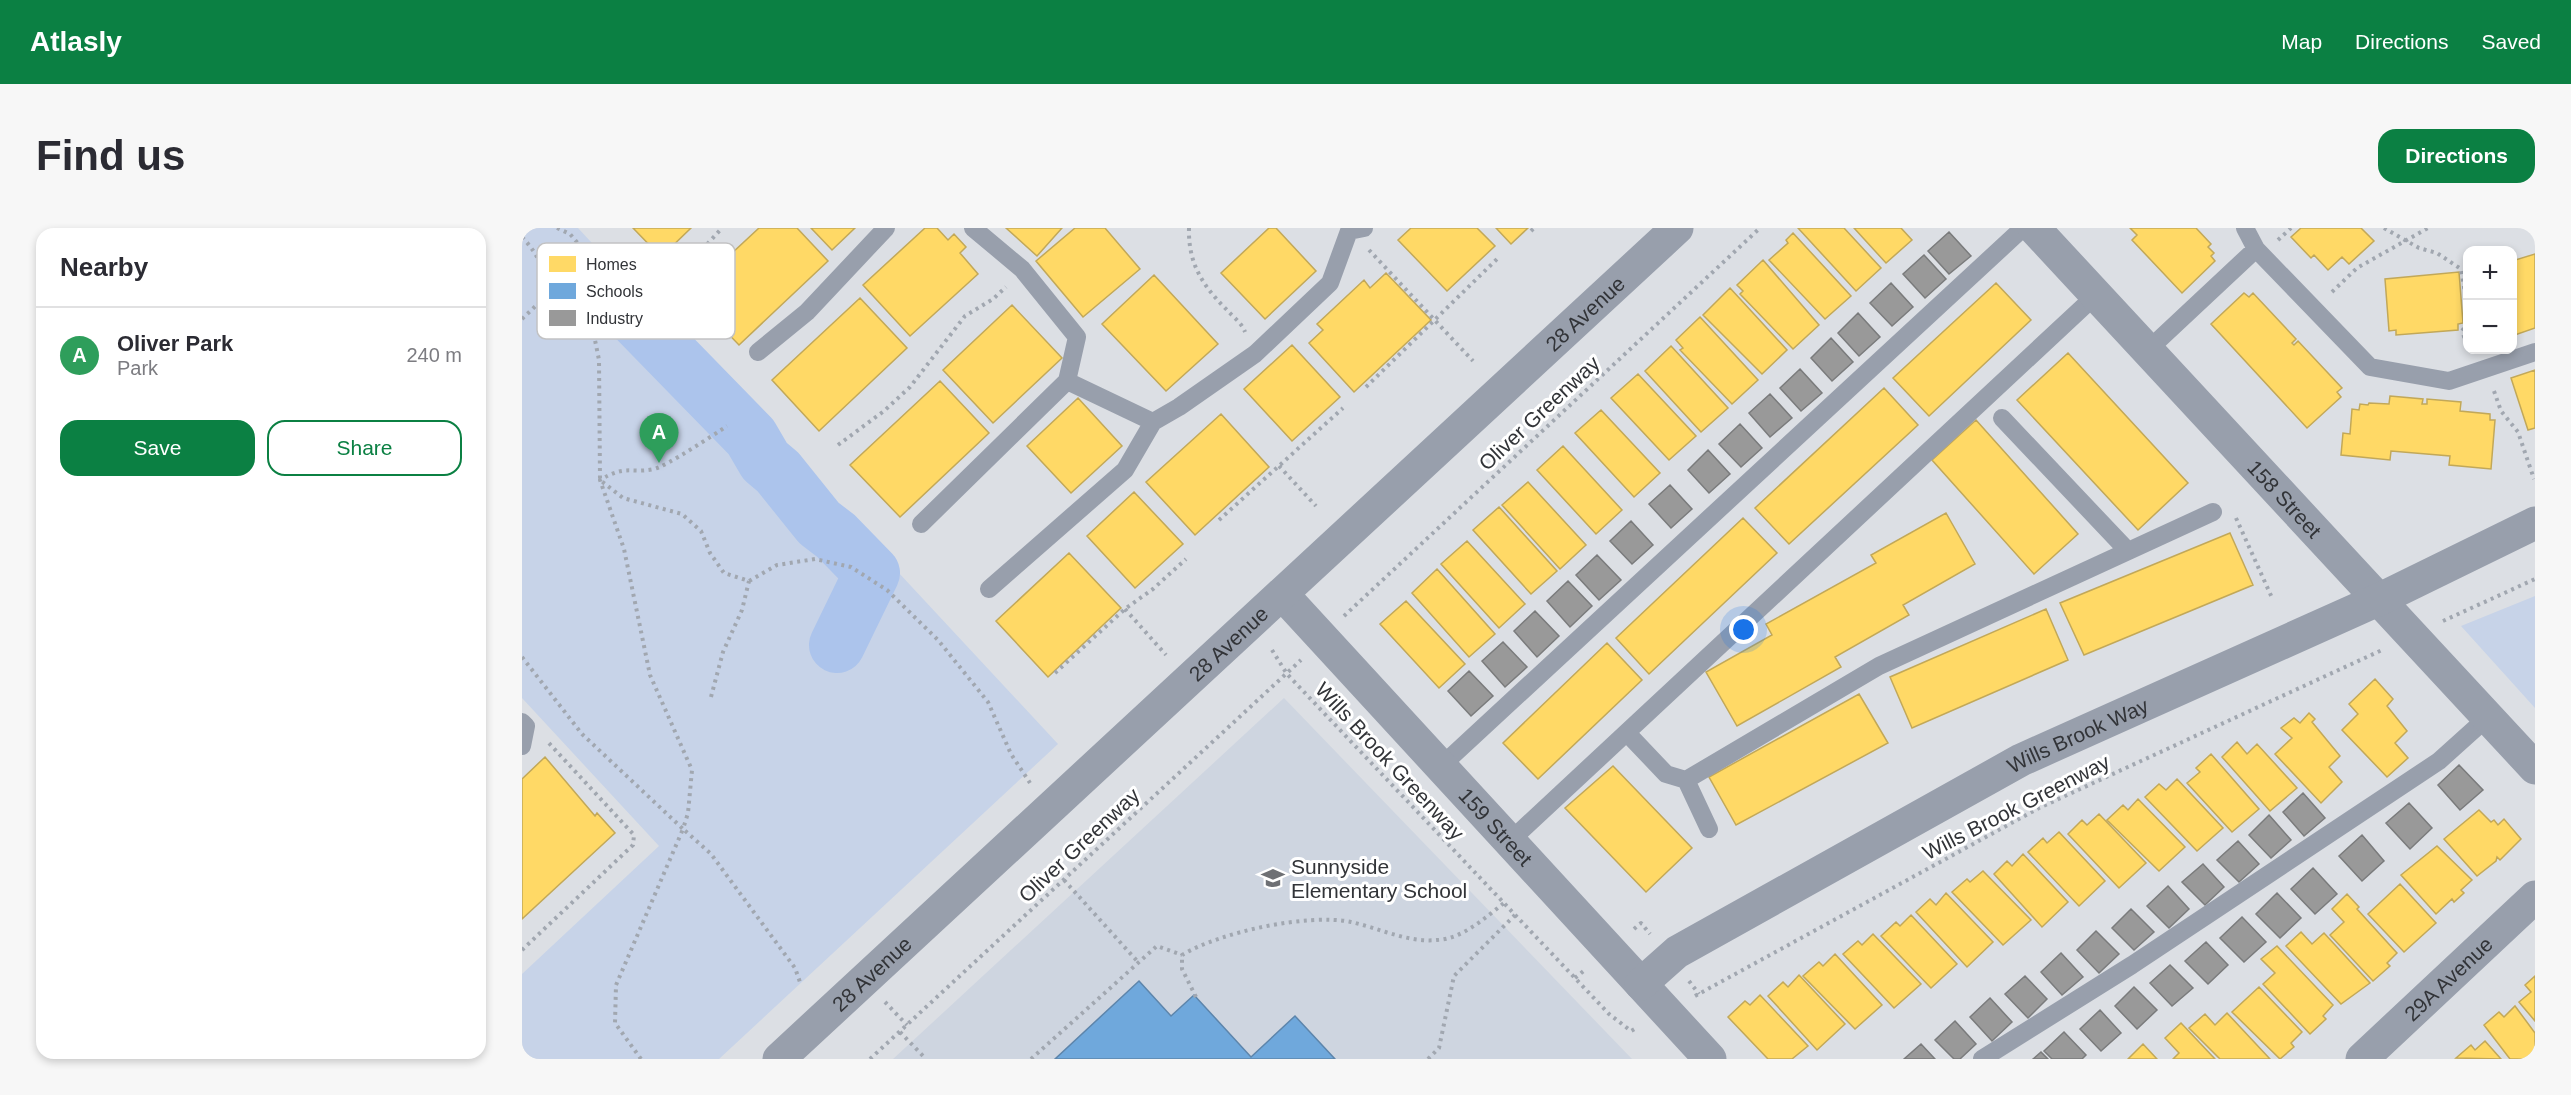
<!DOCTYPE html>
<meta charset="utf-8">
<style>
body{margin:0;font-family:Helvetica,sans-serif;background:#f7f7f7;color:#2b2b33}
.controls{position:absolute;right:18px;top:18px;display:grid;overflow:hidden;border-radius:12px;box-shadow:0 3px 9px #0003}
.controls button{width:54px;height:54px;display:grid;place-items:center;padding:0;border:0;border-bottom:2px solid #e1e1e2;background:#fff;color:#2b2b33;font:30px sans-serif}
.you{position:absolute;left:1222px;top:402px;width:21px;height:21px;margin:-15px;border:4px solid #fff;border-radius:50%;background:#1a73e8;box-shadow:0 0 0 9px #1a73e833}
.badge{display:grid;place-items:center;width:39px;height:39px;border-radius:50%;background:#0b8043;color:#fff;font-size:20px;font-weight:700}
.pin{position:absolute;translate:-50% -50px;filter:drop-shadow(0 2px 3px #0008)}
.pin::after{content:'';position:absolute;top:32px;width:21px;height:18px;background:inherit;clip-path:polygon(0 0,100% 0,50% 100%)}
.list{margin:0;padding:0;list-style:none}
h2{display:flex;justify-content:space-between;align-items:center;height:78px;margin:0;padding:0 24px;font-size:26px}
h2 small{font-size:20px;font-weight:400;color:#7c7c81}
.list li{display:grid;grid-template-columns:39px 1fr auto;gap:18px;align-items:center;box-sizing:border-box;height:96px;padding:0 24px;border-top:2px solid #e1e1e2}
.list b{display:block;font-size:22px;white-space:nowrap}
.list p{margin:0;font-size:20px;white-space:nowrap;color:#7c7c81}
.list em{font-size:20px;font-style:normal;color:#7c7c81}
.actions{display:flex;gap:12px;padding:18px 24px}
.actions a{flex:1;padding:14px 0;border:2px solid #0b8043;border-radius:18px;text-align:center;font-size:21px;color:#0b8043}
.actions .main{background:#0b8043;color:#fff}
.map{position:relative;flex:none;width:2013px;height:831px;overflow:hidden;border-radius:18px}
header{display:flex;align-items:center;gap:36px;box-sizing:border-box;height:84px;padding:0 30px;background:#0b8043;color:#fff}
header strong{font-size:28px}
nav{display:flex;gap:33px;margin-inline-start:auto;font-size:21px}
.intro{display:flex;align-items:center;justify-content:space-between;box-sizing:border-box;height:144px;padding:0 36px}
h1{margin:0;font-size:42px}
.button{padding:15px 27px;border-radius:18px;background:#0b8043;color:#fff;font-size:21px;font-weight:700}
main{display:flex;gap:36px;padding:0 36px}
aside{flex:1;background:#fff;border-radius:18px;box-shadow:0 3px 9px #0003}
.map>svg:first-child{display:block}
</style>
<header>
<strong>Atlasly</strong>
<nav><a>Map</a><a>Directions</a><a>Saved</a></nav>
</header>
<div class="intro"><h1>Find us</h1><a class="button">Directions</a></div>
<main>
<aside>
<h2>Nearby<small></small></h2>
<ul class="list">
<li><span class="badge" style="background:#2e9e5b">A</span><div><b>Oliver Park</b><p>Park</p></div><em>240 m</em></li>
</ul>
<div class="actions"><a class="main">Save</a><a>Share</a></div>
</aside>
<div class="map">
<svg width="2013" height="831" viewBox="0 0 2013 831">
<rect width="100%" height="100%" fill="#dcdfe4"/>
<path fill="#ced5e0" d="M762 470 1110 831H371Z"/>
<path fill="#c7d3e8" d="M0 0H56L536 516 197 831H0V746L137 618 0 470Z
M2013 368V480L1939 398Z"/>
<path fill="#ffd966" stroke="#c2a858" stroke-width="1.5" d="M111 0H169L139 29Z
M237 0H275L306 33 217 117 167 65Z
M289 0H333L310 22Z
M403 0H415L426 12 432 6 444 19 438 25 456 46 388 108 341 57Z
M484 0H540L515 28Z
M553 0H583L618 41 561 89 514 33Z
M747 0H754L794 43 743 91 699 45Z
M889 0H955L973 18 925 63 876 12Z
M974 0H1006L989 16Z
M1276 0H1322L1359 40 1334 63Z
M1332 0H1379L1390 12 1364 35Z
M1608 0H1674L1689 16 1686 19 1692 25 1689 28 1693 33 1660 65 1610 12 1615 7Z
M1779 0H1839L1852 13 1827 36 1820 29 1806 42 1792 27 1789 30 1769 9Z
M1271 5 1329 68 1303 91 1247 32 1266 15 1264 12Z
M2013 26V100L1990 108V33Z
M1241 32 1297 97 1271 121 1218 66 1221 63 1215 57Z
M1937 44 1941 95 1936 96V102L1874 107V102L1867 103 1863 51Z
M864 45 909 92 832 164 787 115 801 102 795 96 842 52 848 60Z
M632 47 696 116 644 163 580 96Z
M1474 55 1509 92 1407 188 1371 150Z
M1208 60 1265 122 1240 146 1181 87Z
M1722 65 1727 69 1731 65 1774 111 1770 115 1772 117 1776 113 1820 160 1815 164 1819 169 1785 200 1689 96Z
M338 70 385 120 297 203 250 152Z
M490 77 540 130 471 195 421 142Z
M1178 89 1236 152 1210 176 1158 122 1161 120 1154 112Z
M770 117 818 169 770 213 722 161Z
M1149 118 1206 180 1179 204 1123 143Z
M1546 125 1666 255 1616 302 1495 172Z
M2013 142V200L2006 202 1989 150Z
M1116 146 1174 208 1147 232 1089 170Z
M418 153 467 205 378 289 328 237Z
M1362 160 1396 197 1267 316 1233 280Z
M1868 168 1901 171 1900 176H1905V171L1939 174 1938 183 1968 186V192H1973L1969 241 1927 237 1928 228 1869 223 1868 232 1819 227 1821 205 1828 206 1830 181 1837 182 1838 176 1846 177 1847 175 1867 176Z
M556 170 600 218 549 265 505 218Z
M1079 182 1138 245 1112 269 1053 205Z
M699 186 747 239 673 307 624 254Z
M1454 192 1556 306 1512 346 1410 232Z
M1041 218 1100 282 1074 306 1015 242Z
M1006 254 1064 317 1038 341 980 277Z
M612 264 661 316 613 360 565 308Z
M977 279 1035 343 1009 366 951 302Z
M1424 285 1453 336 1381 377 1387 387 1313 429 1319 439 1215 498 1184 444 1250 407 1244 396 1354 335 1349 327Z
M1221 290 1255 325 1127 446 1094 410Z
M1708 305 1731 357 1562 427 1538 375Z
M945 313 1003 376 977 400 919 336Z
M547 325 599 380 526 449 474 393Z
M915 341 973 406 947 429 890 365Z
M884 373 943 436 917 460 858 396Z
M1524 381 1546 432 1390 500 1368 449Z
M1085 415 1120 452 1016 551 981 515Z
M1853 451 1871 471 1865 478 1885 503 1873 515 1886 530 1865 549 1820 502 1836 486 1827 476Z
M1337 466 1366 515 1214 597 1187 549Z
M1787 485 1793 491 1790 494 1818 528 1807 539 1820 554 1799 575 1753 526 1770 510 1759 500 1772 490 1778 495Z
M1715 514 1725 526 1735 516 1775 560 1748 583 1700 529Z
M1689 526 1737 581 1710 604 1665 555 1678 544 1674 540Z
M23 529 73 588 75 585 93 605 0 691V551Z
M1091 538 1170 620 1124 664 1043 580Z
M1655 551 1701 600 1675 623 1623 569 1637 556 1644 562Z
M1616 571 1663 619 1637 643 1585 592 1601 577 1606 582Z
M1957 582 1969 594 1972 592 1976 597 1982 591 1999 611 1978 632 1975 629 1974 633 1955 648 1922 611Z
M1577 586 1624 635 1597 660 1546 606 1560 592 1565 597Z
M1537 604 1583 653 1557 678 1506 624 1521 610 1525 615Z
M1915 618 1950 652 1939 662 1942 665 1932 674 1930 671 1914 686 1879 647Z
M1501 626 1546 674 1520 699 1472 646 1485 633 1490 638Z
M1461 643 1509 692 1481 717 1430 664 1445 651 1448 654Z
M1878 656 1914 695 1882 724 1846 686Z
M1424 665 1471 714 1445 739 1394 684 1408 671 1414 677Z
M1825 666 1837 679 1835 681 1875 725 1865 735 1868 738 1851 753 1808 707 1822 694 1810 681Z
M1389 687 1435 736 1409 760 1359 708 1374 694 1378 698Z
M1779 704 1790 716 1802 705 1848 755 1819 776 1764 718Z
M1351 706 1399 756 1372 780 1321 726 1336 713 1340 717Z
M1755 718 1811 777 1801 788 1804 791 1788 806 1741 756 1753 745 1739 731Z
M1313 726 1360 777 1333 801 1281 748 1297 734 1301 738Z
M1277 747 1323 796 1295 822 1246 768 1261 754 1266 759Z
M2013 748V793L1997 774 2009 764 2003 757Z
M1737 759 1780 804 1769 815 1772 819 1758 831 1710 784Z
M1238 767 1286 818 1270 831H1246L1206 789 1223 773 1228 777Z
M1993 778 2013 805V831H1988L1962 797 1977 784 1982 789Z
M1705 785 1748 831H1698L1667 800 1683 786 1693 797Z
M1659 795 1693 831H1651L1657 825 1643 810Z
M1963 813 1979 831 1934 830 1949 817 1953 822Z
M1621 816 1635 831H1606Z"/>
<path fill="#6fa8dc" stroke="#5d85ab" stroke-width="1.5" d="M617 753 649 788 672 767 729 829 773 788 813 831H533Z"/>
<path fill="#999" stroke="#7a7b7c" stroke-width="1.5" d="M1427 4 1449 28 1427 46 1406 23Z
M1402 27 1424 51 1403 70 1381 46Z
M1369 55 1391 79 1370 98 1348 75Z
M1336 85 1358 109 1337 128 1316 105Z
M1309 110 1331 134 1310 153 1289 130Z
M1278 141 1300 165 1279 183 1258 160Z
M1248 166 1270 190 1248 209 1227 185Z
M1218 196 1240 220 1219 239 1197 216Z
M1186 222 1208 246 1187 265 1166 242Z
M1148 257 1170 281 1149 300 1127 276Z
M1109 293 1131 317 1110 336 1088 313Z
M1075 327 1099 352 1077 372 1054 347Z
M1046 353 1070 378 1048 399 1025 373Z
M1013 383 1037 408 1015 429 992 403Z
M981 414 1005 439 983 459 960 433Z
M947 443 971 468 949 488 926 463Z
M1937 537 1961 562 1938 582 1916 557Z
M1781 565 1803 590 1782 608 1761 584Z
M1887 575 1910 600 1888 621 1864 595Z
M1747 587 1769 612 1749 630 1727 607Z
M1840 607 1862 633 1840 653 1817 628Z
M1716 613 1737 636 1717 654 1695 632Z
M1681 636 1702 659 1683 677 1660 654Z
M1791 640 1815 666 1793 686 1769 661Z
M1646 658 1667 681 1647 700 1625 678Z
M1755 665 1779 690 1758 710 1734 686Z
M1609 681 1632 704 1612 722 1590 700Z
M1720 689 1744 714 1722 734 1698 710Z
M1574 703 1597 726 1577 745 1555 722Z
M1684 714 1706 737 1686 756 1663 733Z
M1539 725 1561 749 1540 767 1519 744Z
M1648 737 1671 760 1650 778 1628 755Z
M1503 748 1525 771 1506 790 1483 766Z
M1612 759 1635 782 1615 801 1593 778Z
M1468 770 1490 794 1470 813 1448 789Z
M1578 782 1599 805 1579 823 1558 801Z
M1433 793 1454 816 1438 831H1432L1413 812Z
M1542 804 1564 827 1560 831H1530L1522 823Z
M1399 816 1413 831H1382Z
M1519 824 1526 831H1511Z"/>
<g fill="none" stroke-linecap="round" stroke-linejoin="round">
<path stroke="#acc4ec" stroke-width="56" d="M104 85 112 89 229 209 243 233 256 244 297 295 314 308 350 345 315 417"/>
<path stroke="#a1a7b0" stroke-width="4" stroke-dasharray="3 4.5" stroke-linecap="butt" d="M35 0 48 6 70 32 73 56 54 72 73 112 77 132 78 252 101 270 160 286 179 303 188 325 202 345 227 353 255 337 293 331 329 339 365 362 416 412 466 474 489 526 508 555
M667 0C666 36 681 58 705 82 711 89 720 95 723 104
M1862 0 1897 20 1915 25 1939 41 1946 83
M1009 3 1012 0
M0 9C18 28 23 43 23 69
M1756 12 1769 0
M847 22 951 133
M73 56 113 69 144 61 200 0
M1810 64 1835 40 1906 0
M0 91 23 69 54 72
M1946 94 1940 103 1946 120
M844 159 975 31
M1972 163 1979 183 1996 204 2012 251
M316 217 362 183 388 159 443 88 471 71 484 59
M757 238 794 278
M1714 290 1751 372
M697 292 821 180
M603 381 644 427
M822 388 1238 0
M1921 393 2013 351
M750 422 765 446 1087 786 1109 803 1116 799
M0 429 60 506 161 601 166 585 170 542 128 447 102 321 78 252C105 236 108 246 132 241 143 239 193 206 205 198
M533 445 603 381 631 361 664 331
M189 469 201 424 220 382 227 353
M542 652 616 734
M1112 701 1119 695 1128 706
M0 722 111 617 112 607 25 513
M1053 750 1064 741
M1167 753 1177 766
M1173 768 1517 580 1860 422
M674 769 660 741V727C698 704 786 685 829 694 857 700 886 715 915 712 940 711 963 690 982 675
M363 774 385 797
M378 804 404 831
M119 831 93 795 94 757 161 601 189 626 273 740 279 757
M348 831 779 432
M509 831 635 718 660 727
M906 831 917 820 932 748 993 687"/>
<path stroke="#989fac" stroke-width="18" d="M451 0 500 41 555 109 545 153 631 194
M1723 0 1734 21
M1626 122 1734 21 1848 139 1927 153 2013 124
M236 124 285 84 364 0
M1480 190 1605 322
M399 296 545 153
M467 361 603 242 631 194 657 179 733 126 808 55 827 3 842 0
M0 494 4 498 0 518
M1105 505 1144 546 1164 552 1187 601
M917 540 1501 0
M1164 552 1357 438 1691 284
M987 614 1574 67
M1460 831 1610 737 1917 533 1967 488"/>
<g stroke="#989fac" stroke-width="33">
<path id="s1" d="M1512 0 2013 540"/>
<path id="s2" d="M760 366 1188 831"/>
<path id="s3" d="M1119 756 1155 724 1499 532 1858 371 2013 295"/>
<path id="s4" d="M1840 831 2013 669"/>
</g>
<path stroke="#989fac" stroke-width="33" id="s5" d="M257 831 1155 0"/>
</g>
<defs>
<g id="school-bare" transform="scale(1.8)"><path d="M0-5L7-2L0 1L-7-2ZM-4 1L0 2.5L4 1V4Q0 6-4 4Z" fill="#6e7074" stroke="#fff" stroke-width="2.5" paint-order="stroke"/></g>
</defs>
<g fill-rule="evenodd">
<use href="#school-bare" x="751" y="650"/>
</g>
<g text-anchor="middle" dominant-baseline="central" stroke-width="6" stroke-linejoin="round" paint-order="stroke">
<g font-size="21" fill="#323438" stroke="#fff">
<text stroke="none"><textPath href="#s5" startOffset="1098">28 Avenue</textPath></text>
<text transform="translate(1017 185) rotate(-43)">Oliver Greenway</text>
<text stroke="none"><textPath href="#s1" startOffset="369">158 Street</textPath></text>
<text stroke="none"><textPath href="#s5" startOffset="612">28 Avenue</textPath></text>
<text stroke="none"><textPath href="#s3" startOffset="504">Wills Brook Way</textPath></text>
<text transform="translate(868 533) rotate(47)">Wills Brook Greenway</text>
<text transform="translate(1494 579) rotate(-27)">Wills Brook Greenway</text>
<text stroke="none"><textPath href="#s2" startOffset="316">159 Street</textPath></text>
<text transform="translate(557 617) rotate(-43)">Oliver Greenway</text>
<text stroke="none"><textPath href="#s5" startOffset="126">28 Avenue</textPath></text>
<text stroke="none"><textPath href="#s4" startOffset="118">29A Avenue</textPath></text>
</g>
<g font-size="21" fill="#323438" stroke="#fff" text-anchor="start">
<text x="769" y="638">Sunnyside<tspan x="769" dy="24">Elementary School</tspan></text>
</g>
</g>
<rect x="15" y="15" width="198" height="96" rx="9" fill="#fff" stroke="#c2c2c3" stroke-width="1.5"/>
<rect x="27" y="28" width="27" height="16" fill="#ffd966"/>
<rect x="27" y="55" width="27" height="16" fill="#6fa8dc"/>
<rect x="27" y="82" width="27" height="16" fill="#999"/>
<g font-size="16" fill="#323438">
<text x="64" y="42">Homes</text>
<text x="64" y="69">Schools</text>
<text x="64" y="96">Industry</text>
</g>
</svg>
<div class="controls">
<button>+</button>
<button>−</button>
</div>
<div class="you"></div>
<div class="pin badge" style="left:137px;top:235px;background:#2e9e5b">A</div>
</div>
</main>
